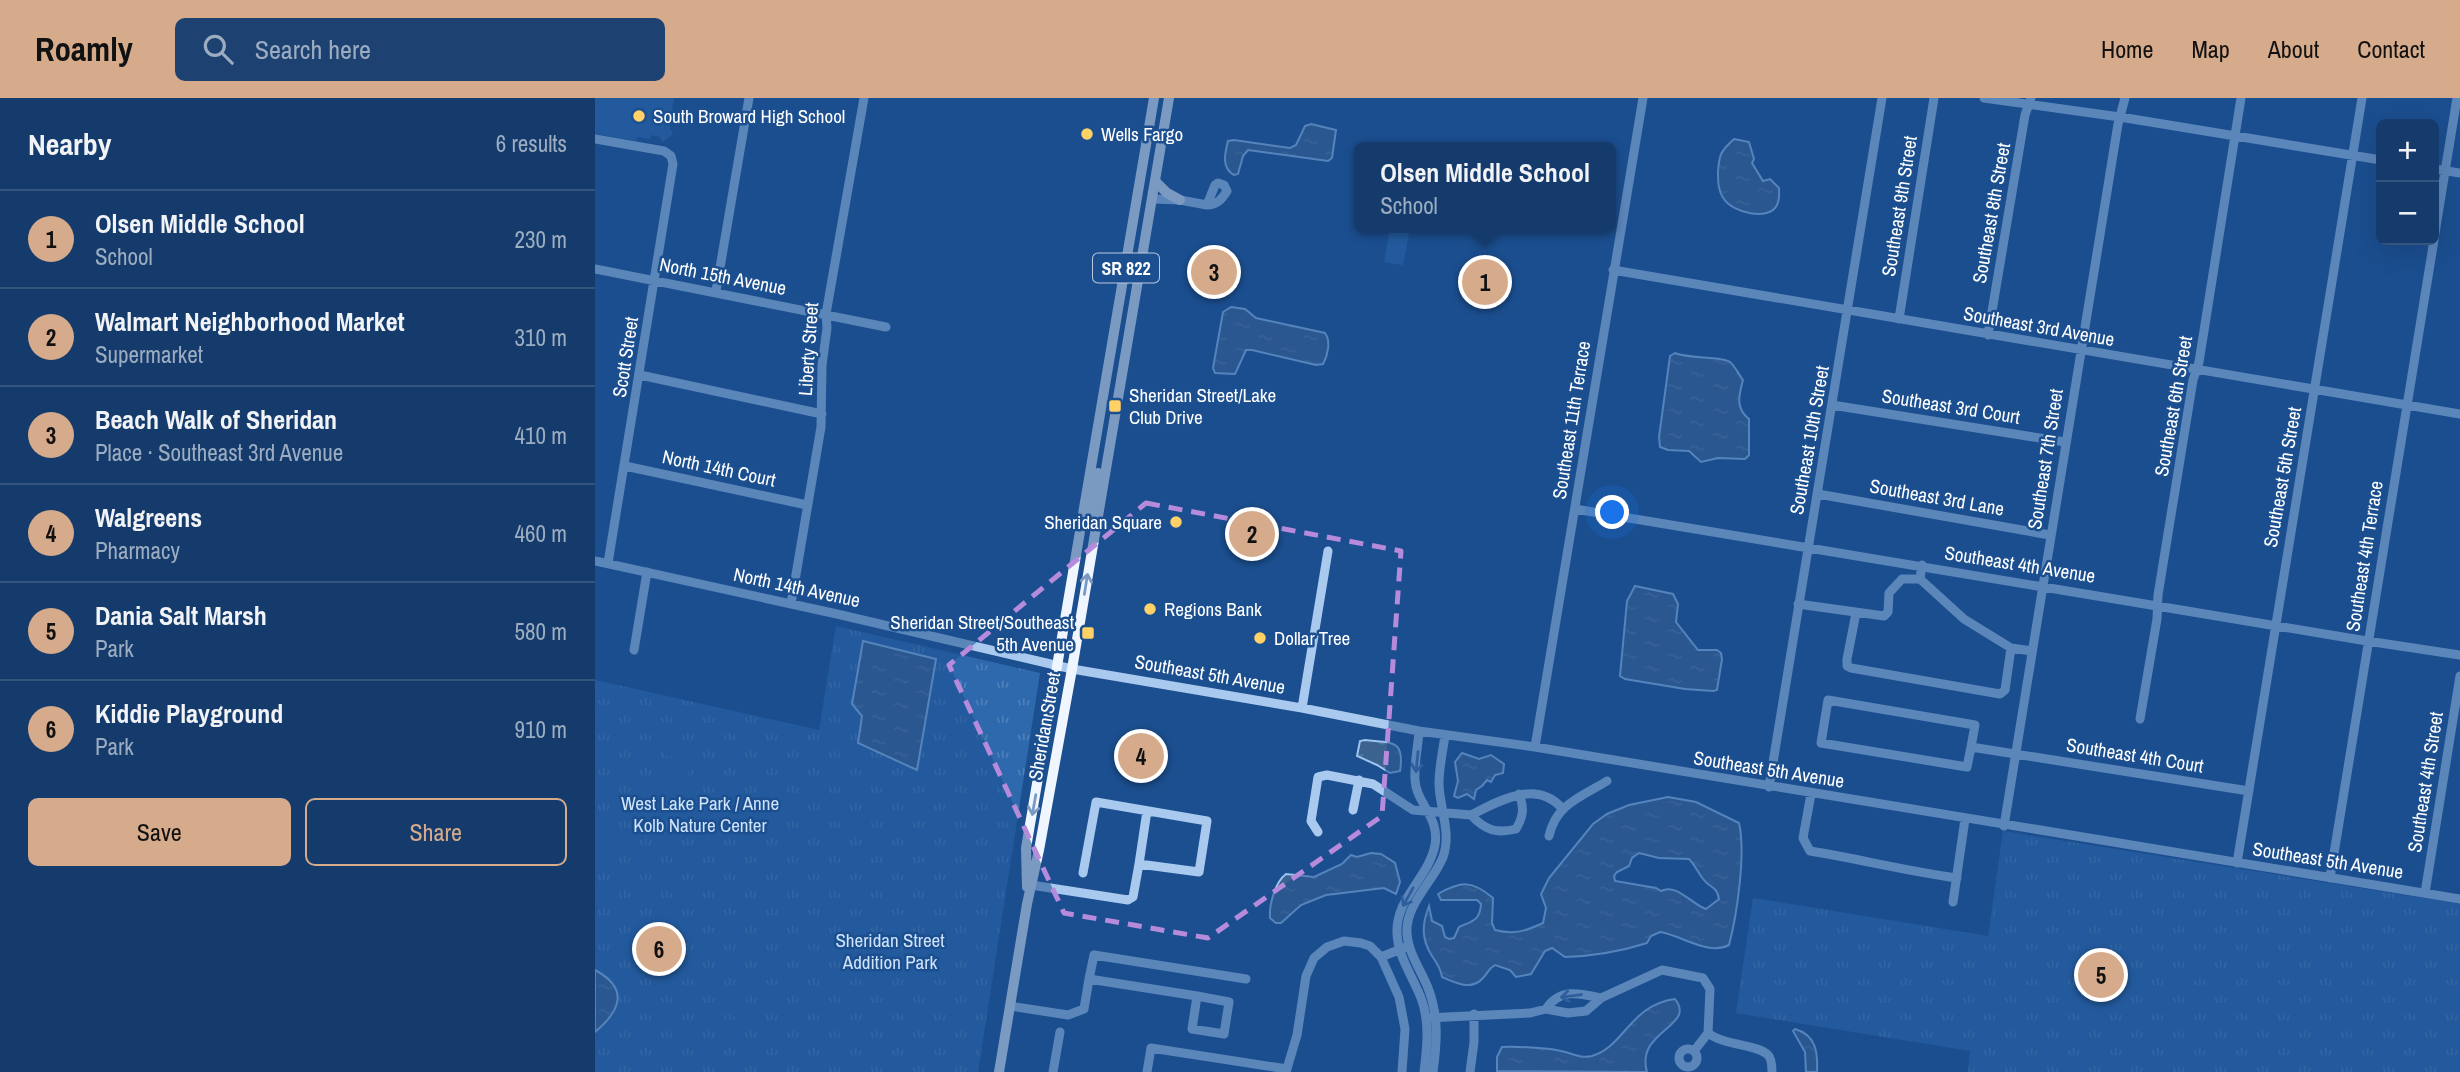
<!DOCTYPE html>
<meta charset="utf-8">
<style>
body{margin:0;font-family:"Archivo Narrow",sans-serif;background:#1d4271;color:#f1f3f6}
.controls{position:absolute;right:21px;top:21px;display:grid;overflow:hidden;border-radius:10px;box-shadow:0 7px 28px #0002}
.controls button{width:63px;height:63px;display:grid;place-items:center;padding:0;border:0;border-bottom:2px solid #33557e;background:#143b6b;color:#f1f3f6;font:35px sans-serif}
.you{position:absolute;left:1018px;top:415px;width:24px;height:24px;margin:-18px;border:5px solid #fff;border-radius:50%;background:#1a73e8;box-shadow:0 0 0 10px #1a73e833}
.badge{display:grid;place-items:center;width:46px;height:46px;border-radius:50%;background:#d6ab8b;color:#111;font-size:23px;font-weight:700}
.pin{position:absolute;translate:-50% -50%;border:4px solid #fff;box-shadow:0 2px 7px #0006}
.popup{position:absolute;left:759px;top:44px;width:262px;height:91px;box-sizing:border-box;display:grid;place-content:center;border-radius:10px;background:#143b6b;filter:drop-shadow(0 2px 5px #0005);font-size:23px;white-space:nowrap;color:#9dadc1}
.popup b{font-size:26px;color:#f1f3f6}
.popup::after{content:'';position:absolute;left:50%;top:100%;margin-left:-14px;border:14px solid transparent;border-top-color:#143b6b}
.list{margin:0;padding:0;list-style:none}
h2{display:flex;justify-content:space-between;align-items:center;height:91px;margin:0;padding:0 28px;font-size:30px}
h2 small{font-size:23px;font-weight:400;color:#9dadc1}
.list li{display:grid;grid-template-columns:46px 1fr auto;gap:21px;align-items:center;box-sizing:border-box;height:98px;padding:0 28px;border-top:2px solid #33557e}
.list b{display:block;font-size:26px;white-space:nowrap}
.list p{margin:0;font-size:23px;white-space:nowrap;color:#9dadc1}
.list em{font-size:23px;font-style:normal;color:#9dadc1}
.actions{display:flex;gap:14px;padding:21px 28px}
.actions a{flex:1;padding:16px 0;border:2px solid #d6ab8b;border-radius:10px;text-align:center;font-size:24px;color:#d6ab8b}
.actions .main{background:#d6ab8b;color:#111}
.icon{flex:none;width:38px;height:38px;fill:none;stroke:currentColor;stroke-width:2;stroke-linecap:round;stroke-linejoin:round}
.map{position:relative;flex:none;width:1865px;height:974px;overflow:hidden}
header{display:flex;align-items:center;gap:42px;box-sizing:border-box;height:98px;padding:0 35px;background:#d6ab8b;color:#111}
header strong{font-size:33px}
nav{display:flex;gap:38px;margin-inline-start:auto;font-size:24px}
.search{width:490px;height:63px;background:#1d4271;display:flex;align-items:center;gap:18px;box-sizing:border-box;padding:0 24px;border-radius:10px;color:#9dadc1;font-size:26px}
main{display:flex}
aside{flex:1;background:#143b6b}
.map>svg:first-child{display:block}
</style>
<header>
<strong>Roamly</strong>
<div class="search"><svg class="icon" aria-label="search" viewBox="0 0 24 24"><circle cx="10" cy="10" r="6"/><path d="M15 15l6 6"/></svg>Search here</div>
<nav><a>Home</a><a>Map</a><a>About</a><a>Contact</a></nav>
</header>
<main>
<aside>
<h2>Nearby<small>6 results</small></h2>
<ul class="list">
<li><span class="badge">1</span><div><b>Olsen Middle School</b><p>School</p></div><em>230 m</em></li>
<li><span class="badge">2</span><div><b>Walmart Neighborhood Market</b><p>Supermarket</p></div><em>310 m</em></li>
<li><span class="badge">3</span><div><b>Beach Walk of Sheridan</b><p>Place · Southeast 3rd Avenue</p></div><em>410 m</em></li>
<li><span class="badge">4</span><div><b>Walgreens</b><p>Pharmacy</p></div><em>460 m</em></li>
<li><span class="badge">5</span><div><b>Dania Salt Marsh</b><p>Park</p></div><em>580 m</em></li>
<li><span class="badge">6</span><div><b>Kiddie Playground</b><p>Park</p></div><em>910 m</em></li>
</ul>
<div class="actions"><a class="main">Save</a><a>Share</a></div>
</aside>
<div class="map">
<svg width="1865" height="974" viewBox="0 0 1865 974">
<defs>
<pattern id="park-tufts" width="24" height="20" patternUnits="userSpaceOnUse" patternTransform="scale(1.75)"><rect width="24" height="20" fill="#2e69ad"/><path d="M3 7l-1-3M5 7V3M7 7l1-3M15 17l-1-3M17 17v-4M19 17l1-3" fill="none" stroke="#4d80b9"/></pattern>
<pattern id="water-ripples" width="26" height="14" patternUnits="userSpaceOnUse" patternTransform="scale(1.75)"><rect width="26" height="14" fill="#3c6290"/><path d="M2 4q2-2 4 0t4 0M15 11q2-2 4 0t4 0" fill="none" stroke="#597aa1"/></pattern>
</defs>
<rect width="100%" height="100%" fill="#1b4f8f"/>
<path fill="url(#park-tufts)" d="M241 528 445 575 383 974H0V582L224 632Z
M1408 733 1865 806V974H1373L1375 953 1141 915 1158 800 1393 838Z"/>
<path fill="#2e69ad" d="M0 0H79L77 12 81 13 79 24H76L75 30 78 36 68 44 64 39 56 37 55 41 42 39 41 43 0 36Z
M795 131 814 135 808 167 789 164Z
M73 644 99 650 96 663 70 657Z
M69 661 95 667 92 679 66 674Z
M64 682 90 688 88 700 61 694Z
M124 693 153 700 149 717 120 710Z
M60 698 87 704 84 716 58 711Z
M120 712 149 719 144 736 116 729Z
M0 735 27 740 22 760 0 756Z
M147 885C154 896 152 909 143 918L137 919C130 906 132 898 139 887Z"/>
<path fill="url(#water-ripples)" stroke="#9cc4f0" stroke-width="2" fill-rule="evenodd" d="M716 26 741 32 737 60 733 63 653 52 648 58 643 76 639 77C626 70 630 55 633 43L639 42 695 50 701 47 710 28Z
M1139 41 1154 44 1159 61 1157 65 1168 83 1175 81 1184 90C1184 96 1185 101 1182 107 1174 124 1137 114 1129 101 1123 93 1123 83 1123 74 1124 56 1126 53 1139 41Z
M636 209 650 211 661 220 730 235C736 243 733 257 728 266L721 267 657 252H651L640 276 620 275 618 270 628 214Z
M1080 255C1094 261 1127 258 1135 264 1140 268 1144 277 1148 282 1144 297 1140 310 1154 321V357L1150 361 1123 360 1106 364 1094 353 1073 352 1065 349 1064 339 1075 258Z
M1040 488 1078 496 1083 506 1081 524 1103 552H1122L1126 555 1127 561 1122 592 1118 593 1090 591 1030 581 1025 578 1032 503Z
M268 543 341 561 322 672 263 645 267 618 257 606Z
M770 642C797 645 810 641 805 673L795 675 782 667 762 658 765 643Z
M867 655 884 661 896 657 909 666 908 675 900 677 896 684 892 682 887 688 881 692 879 701 872 696 863 700 859 698 863 683 860 664Z
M1073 699 1101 704 1144 725C1151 755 1142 817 1134 847 1113 858 1086 837 1065 834L1056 838 1052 845C1024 854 998 858 970 859L957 850 950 853 936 876 921 879 915 872 900 867C893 871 893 875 888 880 877 893 860 885 847 879 846 871 842 865 837 858 826 841 827 826 834 808L837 823 847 828 850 839 854 841 859 840 864 829C877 823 885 823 886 806L882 802H846L843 796C866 783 877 782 898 800L897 825 900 832C919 837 931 833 948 825L951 810 946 796 954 780 998 726 1012 716 1034 707ZM1044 755 1064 760 1094 761C1100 767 1103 775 1109 782 1115 790 1122 788 1124 801L1111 811C1096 806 1082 785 1066 793L1061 790 1020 783 1019 778 1022 774 1034 768 1037 760Z
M776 755 786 756 800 765 805 784 801 796 789 790 731 797 706 807 686 825H681L675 820C674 807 680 784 691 776L719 779 747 766 756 757 762 759Z
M0 872C35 891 25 913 0 934Z
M1080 901C1102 929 1040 932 1052 974L902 973V959L907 949C917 948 956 950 966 953 977 955 985 961 997 958 1029 949 1035 907 1080 901Z
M1200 931C1221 937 1223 954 1222 974H1211L1210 954 1198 933Z"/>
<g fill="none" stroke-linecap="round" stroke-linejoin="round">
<path stroke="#a9c9ee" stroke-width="9" d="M1389 0 1525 19 1786 62
M0 41 69 53 76 58 78 66 13 465
M1839 71 1865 75
M557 101 585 102 612 107C622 107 627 101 632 93L629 87 623 85 620 87 612 107
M1839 141 1862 0
M0 171 291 229
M1018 172 1865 316
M121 193 154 0
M1304 221 1339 0
M1393 237 1430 17 1436 0
M45 277 227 316
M1237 307 1470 344
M30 368 212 407
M1223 396 1455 437
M980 411 1772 543 1865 557
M0 463 242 516 477 571 707 610 824 633 940 649 1865 801
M1325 481 1369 521 1416 550 1437 553
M196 506 226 329 227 267 232 230 231 216 269 0
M1203 506 1289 518 1293 514 1294 495 1307 481H1325L1327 467
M1261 515 1252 561V568L1256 570 1405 596 1410 592 1416 550
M39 552 52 474
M707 610 733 453
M1545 621 1562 521 1563 497 1598 282 1604 264 1646 0
M824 633C823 649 819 666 820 682 821 705 845 719 840 747 834 779 801 800 802 834 802 857 818 879 826 900 835 923 832 950 829 974
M940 649 1048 0
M1376 649 1380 627 1233 602 1226 645 1372 669 1376 649 1654 693
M1174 689 1287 0
M1216 696 1208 740 1215 753C1264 761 1312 773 1362 780
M758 712 764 682
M876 717C904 703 941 681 967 710
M1409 728 1523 26 1530 0
M723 734 716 723 723 679 732 677 778 686 818 712 876 717C890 732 901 736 921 731 929 718 929 709 924 696
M954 738C961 706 986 699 1012 683
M1642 765 1767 0
M544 766 552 713
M1735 780 1839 142
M436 787 533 802 538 799 544 766 604 774 612 723 501 704 488 775
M1830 795 1865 578
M1358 804 1370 721
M786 859 811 849
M494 881 499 857 651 881
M415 908 473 917 489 911 494 881 602 898 597 931 629 936 634 904 602 898
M951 911C965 890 984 895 1006 900
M831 920 935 915 951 911 973 915 991 913 1006 900 1067 872 1108 880 1115 891 1113 935C1130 948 1162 946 1173 957 1177 961 1177 969 1177 974
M1084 960a9 9 0 1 1 18 0a9 9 0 1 1-18 0Z
M1099 953 1113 935
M458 974 465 934
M552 974 556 950 692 971
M691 974 702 937 711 878 719 860 732 849 749 843 766 845 775 848 786 859 804 899 810 931 807 974
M838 974C842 945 844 918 833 890 826 872 813 855 812 835 810 807 838 784 848 759 857 734 844 709 844 685 844 669 848 653 850 637
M875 974 879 944V916"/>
<path stroke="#f0f6ff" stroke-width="10" d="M560 83 572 95 585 102
M501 427 496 414 503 375
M432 789 431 750 559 0
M404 974 432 806 444 752 477 571 574 0"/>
</g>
<defs><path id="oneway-shaft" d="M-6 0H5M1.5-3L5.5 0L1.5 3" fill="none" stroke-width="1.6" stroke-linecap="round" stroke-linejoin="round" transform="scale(1.75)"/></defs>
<g stroke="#7b9ac1">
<use href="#oneway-shaft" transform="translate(491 486) rotate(-81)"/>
<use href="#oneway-shaft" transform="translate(439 707) rotate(100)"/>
</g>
<g stroke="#4674ac">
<use href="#oneway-shaft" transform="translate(822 664) rotate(96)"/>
<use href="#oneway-shaft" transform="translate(813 799) rotate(119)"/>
<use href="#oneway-shaft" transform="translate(976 898) rotate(173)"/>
</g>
<path d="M0 0H1865V974H0ZM551 405 806 453 787 718 613 840 469 815 354 567Z" fill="#1b4f8f" fill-opacity=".55" fill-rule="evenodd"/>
<path fill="none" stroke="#b68bdc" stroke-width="5" stroke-dasharray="14 9" stroke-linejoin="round" d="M551 405 806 453 787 718 613 840 469 815 354 567Z"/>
<g fill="#ffd166" stroke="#1b4f8f" stroke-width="2.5">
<circle cx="44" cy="18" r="7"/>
<circle cx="492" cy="36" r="7"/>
<rect x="513" y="301" width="14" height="14" rx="3.5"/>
<circle cx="581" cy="424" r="7"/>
<circle cx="555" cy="511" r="7"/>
<rect x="486" y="528" width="14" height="14" rx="3.5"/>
<circle cx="665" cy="540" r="7"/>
</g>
<g text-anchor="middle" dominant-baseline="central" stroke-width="5" stroke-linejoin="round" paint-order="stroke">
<rect fill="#1b4f8f" stroke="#bbcadd" stroke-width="2" x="498" y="155.5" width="66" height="29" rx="5"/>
<g font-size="18" font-weight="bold" fill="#fff">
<text x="531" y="170">SR 822</text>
</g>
<g font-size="19" fill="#fff" stroke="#1b4f8f" text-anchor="start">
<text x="58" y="18">South Broward High School</text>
<text x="506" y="36">Wells Fargo</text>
<text x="534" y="297">Sheridan Street/Lake<tspan x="534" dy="22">Club Drive</tspan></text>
<text x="567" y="424" text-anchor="end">Sheridan Square</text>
<text x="569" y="511">Regions Bank</text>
<text x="479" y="524" text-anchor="end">Sheridan Street/Southeast<tspan x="479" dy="22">5th Avenue</tspan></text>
<text x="679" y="540">Dollar Tree</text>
</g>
<g font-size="19" fill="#fff" stroke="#1b4f8f">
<text transform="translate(1304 108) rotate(-81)">Southeast 9th Street</text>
<text transform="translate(1396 115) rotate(-80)">Southeast 8th Street</text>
<text transform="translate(128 178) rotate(11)">North 15th Avenue</text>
<text transform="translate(1444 228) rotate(10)">Southeast 3rd Avenue</text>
<text transform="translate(213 251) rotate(-86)">Liberty Street</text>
<text transform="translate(30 259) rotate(-81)">Scott Street</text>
<text transform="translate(1356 308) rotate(9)">Southeast 3rd Court</text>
<text transform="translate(1578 308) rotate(-80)">Southeast 6th Street</text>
<text transform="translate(976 322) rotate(-81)">Southeast 11th Terrace</text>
<text transform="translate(1214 342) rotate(-80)">Southeast 10th Street</text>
<text transform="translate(1450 361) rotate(-81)">Southeast 7th Street</text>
<text transform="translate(124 370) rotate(12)">North 14th Court</text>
<text transform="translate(1687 379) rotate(-80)">Southeast 5th Street</text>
<text transform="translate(1342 399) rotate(10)">Southeast 3rd Lane</text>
<text transform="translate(1769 458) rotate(-81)">Southeast 4th Terrace</text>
<text transform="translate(1425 466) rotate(9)">Southeast 4th Avenue</text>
<text transform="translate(202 489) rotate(12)">North 14th Avenue</text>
<text transform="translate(615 576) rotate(10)">Southeast 5th Avenue</text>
<text transform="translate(449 628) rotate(-80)">Sheridan Street</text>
<text transform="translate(1540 657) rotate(9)">Southeast 4th Court</text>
<text transform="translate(1174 671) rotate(9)">Southeast 5th Avenue</text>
<text transform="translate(1830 684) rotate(-81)">Southeast 4th Street</text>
<text transform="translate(1733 762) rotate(9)">Southeast 5th Avenue</text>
</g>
<g font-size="19" fill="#cfe3fa" stroke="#1b4f8f">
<text x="105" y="705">West Lake Park / Anne<tspan x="105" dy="22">Kolb Nature Center</tspan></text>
<text x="295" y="842">Sheridan Street<tspan x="295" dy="22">Addition Park</tspan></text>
</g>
</g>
</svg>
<div class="controls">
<button>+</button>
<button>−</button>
</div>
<div class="you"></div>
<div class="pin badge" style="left:890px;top:184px">1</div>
<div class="popup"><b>Olsen Middle School</b>School</div>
<div class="pin badge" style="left:657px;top:436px">2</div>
<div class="pin badge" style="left:619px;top:174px">3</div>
<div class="pin badge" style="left:546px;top:658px">4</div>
<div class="pin badge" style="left:1506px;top:877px">5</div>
<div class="pin badge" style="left:64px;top:851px">6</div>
</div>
</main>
